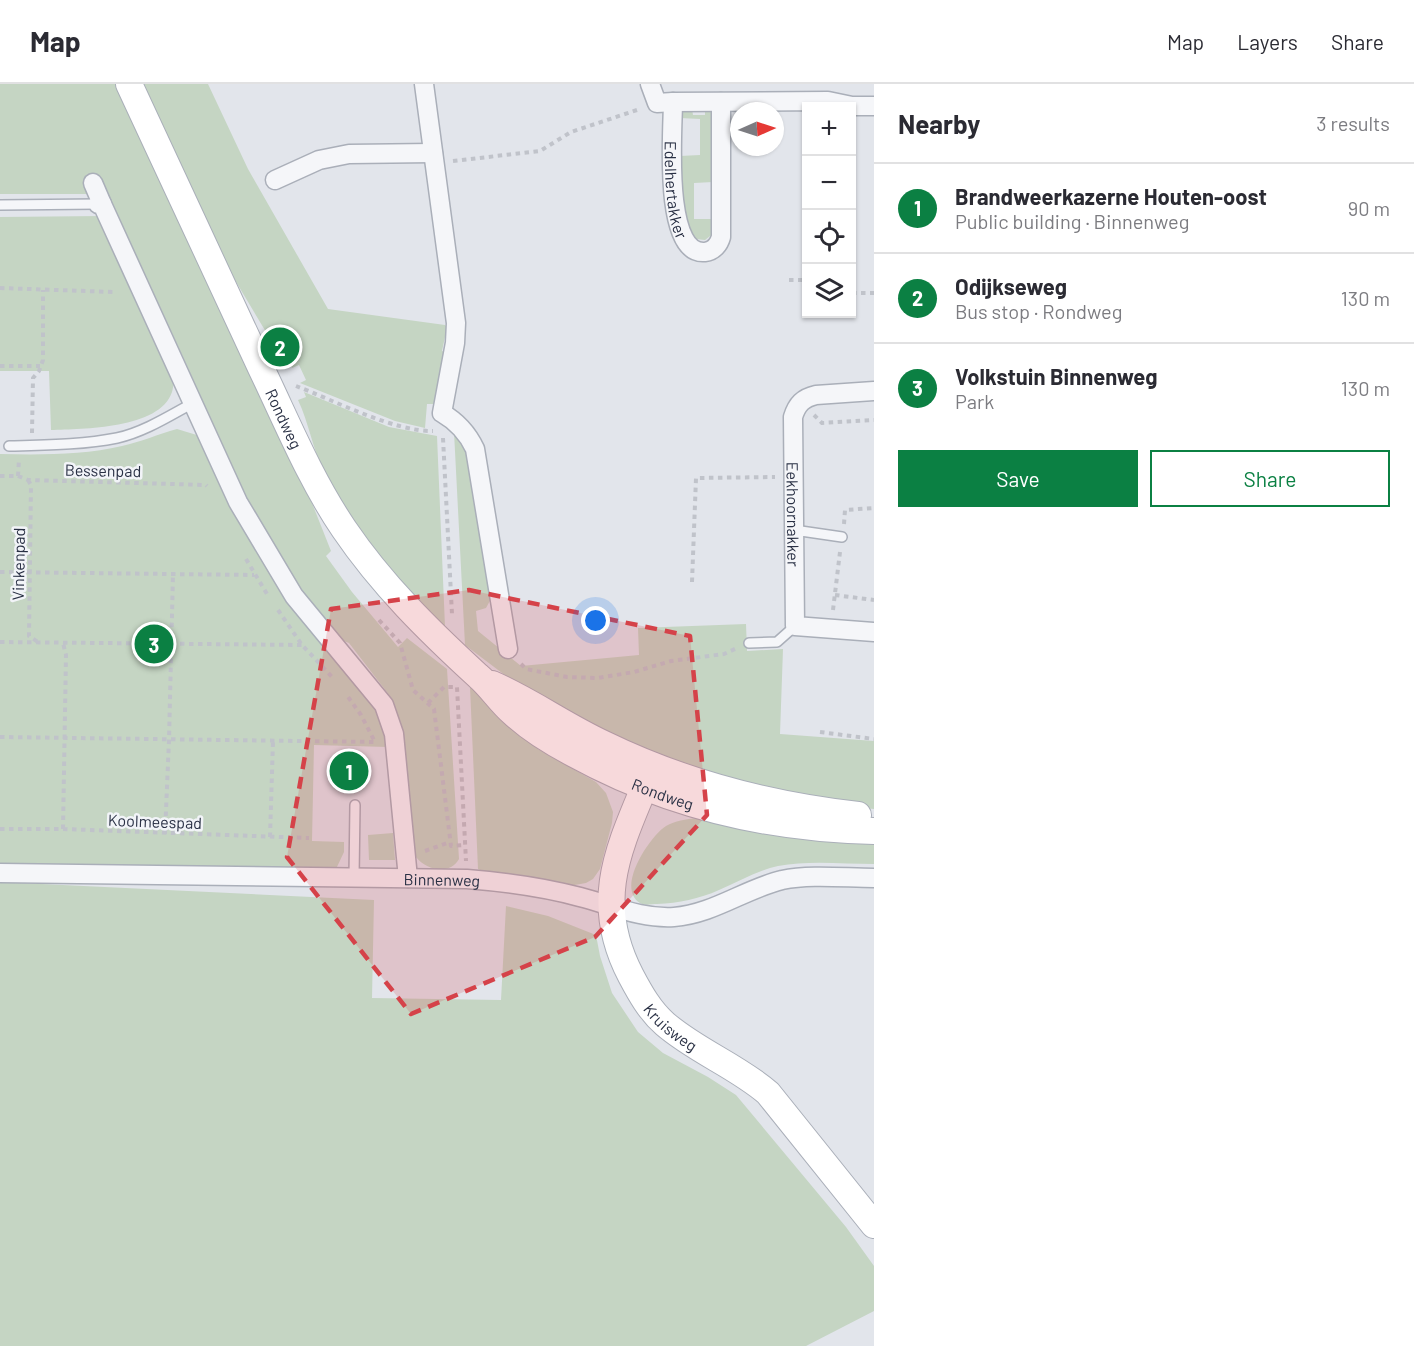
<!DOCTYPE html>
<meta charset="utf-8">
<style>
body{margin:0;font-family:Barlow,sans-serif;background:#f2f2f3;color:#2b2b33}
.controls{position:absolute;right:18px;top:18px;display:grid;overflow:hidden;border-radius:0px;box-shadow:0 2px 4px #0004}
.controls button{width:54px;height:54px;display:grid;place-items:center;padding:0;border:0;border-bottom:2px solid #e1e1e2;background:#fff;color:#2b2b33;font:30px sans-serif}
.compass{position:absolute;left:730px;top:18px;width:54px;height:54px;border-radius:50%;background:#fff;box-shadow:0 2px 4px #0004;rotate:87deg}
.you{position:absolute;left:596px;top:537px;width:21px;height:21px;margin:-15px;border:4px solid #fff;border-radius:50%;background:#1a73e8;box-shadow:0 0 0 9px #1a73e833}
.badge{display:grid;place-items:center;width:39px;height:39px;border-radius:50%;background:#0b8043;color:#fff;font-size:20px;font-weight:700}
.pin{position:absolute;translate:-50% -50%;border:3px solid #fff;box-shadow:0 2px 6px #0006}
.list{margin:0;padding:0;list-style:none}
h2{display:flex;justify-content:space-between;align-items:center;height:78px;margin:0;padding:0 24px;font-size:26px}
h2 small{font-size:20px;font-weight:400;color:#7c7c81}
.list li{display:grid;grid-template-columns:39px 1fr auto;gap:18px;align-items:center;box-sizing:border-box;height:90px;padding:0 24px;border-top:2px solid #e1e1e2}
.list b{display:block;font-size:22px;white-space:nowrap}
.list p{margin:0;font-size:20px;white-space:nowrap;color:#7c7c81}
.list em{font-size:20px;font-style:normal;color:#7c7c81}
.actions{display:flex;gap:12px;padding:18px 24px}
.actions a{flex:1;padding:14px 0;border:2px solid #0b8043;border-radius:0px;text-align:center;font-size:21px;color:#0b8043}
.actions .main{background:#0b8043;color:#fff}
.icon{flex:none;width:33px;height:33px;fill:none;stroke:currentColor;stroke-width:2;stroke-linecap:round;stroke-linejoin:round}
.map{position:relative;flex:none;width:874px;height:1262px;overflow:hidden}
header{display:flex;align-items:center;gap:36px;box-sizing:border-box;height:84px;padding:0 30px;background:#fff;border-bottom:2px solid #e1e1e2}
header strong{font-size:28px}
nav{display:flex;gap:33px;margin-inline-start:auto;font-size:21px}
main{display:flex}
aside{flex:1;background:#fff}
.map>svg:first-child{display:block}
</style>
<header>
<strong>Map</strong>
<nav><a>Map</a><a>Layers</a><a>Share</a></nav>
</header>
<main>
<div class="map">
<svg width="874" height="1262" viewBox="0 0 874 1262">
<rect width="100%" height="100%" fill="#e2e5eb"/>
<path fill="#c5d5c3" d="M0 0H117L308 409 331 467 326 472 352 508 398 563 407 554 447 585 459 775C450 791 427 787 416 773 413 768 410 761 407 755L393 616 349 559 333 553 315 532 247 421 188 284 108 110H0Z
M141 0H208L248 85 328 225 445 241 449 245 450 253H445L442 267 447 269 436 320H427L425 344 395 337 300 299 306 296 299 281 292 284 278 255 272 258 220 171Z
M680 25H692L693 31H705V25H714L713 98 694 99V135H714V149L705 156 696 155C677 131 682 100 680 72L700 71V35L680 34Z
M102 132 174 285C174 292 174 302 172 308 160 345 82 345 51 346L49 287H0V133Z
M304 308 389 343 437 352 445 543C398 499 356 447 325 390 313 367 309 339 298 316L306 313Z
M177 345 200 352 268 487 329 569 377 627 382 637 388 663 314 661 312 757 344 758V768L336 785 0 780V370C40 371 84 371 122 362 141 358 158 350 177 345Z
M454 348 467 362 492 513 486 524 476 527 478 547 521 582 639 571 638 544 746 540 747 567 783 565 780 650 874 657V725L822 720 659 678 518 601 465 561Z
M470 603 486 616 538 665 596 698 606 709 613 728 612 739 600 785 593 795 586 799 569 802 484 788 478 785Z
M697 734 725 736 874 753V780C843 780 809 776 778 782 758 786 738 798 719 806 699 815 679 819 657 820 651 820 645 822 640 819 615 804 650 752 666 742 675 737 686 735 697 734Z
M393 749 395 776H369L368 751Z
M0 798 374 816 372 914 501 916 506 822 548 832 596 851 600 872 612 909 638 948 663 969 708 993 736 1011 846 1143 874 1182V1227L806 1262H0Z"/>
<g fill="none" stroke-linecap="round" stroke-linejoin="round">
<g stroke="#aaafb9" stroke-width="12">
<path id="service" d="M0 121 98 120
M9 362C45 361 82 361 117 354 144 348 169 332 193 319
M794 446 842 453
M749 559 777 558 795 542
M354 793 355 721"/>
</g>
<g stroke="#aaafb9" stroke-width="21">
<g id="minor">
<path d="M424 0 456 239 455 259 442 329C456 337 468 350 475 365L508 565"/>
<path d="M650 0 657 19 673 18 828 17 852 22H874"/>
<path id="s1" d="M673 18C673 43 662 172 705 168 714 167 719 160 721 153V18"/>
<path d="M275 96 319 76 349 70 433 69"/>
<path d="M93 99 102 120"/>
<path d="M98 120H102L238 418 294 512 384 621 394 650 408 794"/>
<path id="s2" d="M874 307 816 311C803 314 797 320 793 333L795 542 874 548"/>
<path id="s3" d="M0 789 467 795C505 798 543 803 580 813 612 821 640 835 674 833 713 830 745 805 782 796 811 790 845 794 874 794"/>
</g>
</g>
<g stroke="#aaafb9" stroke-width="28">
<g id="secondary">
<path id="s4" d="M129 0C173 95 217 189 261 284 287 338 310 395 344 445 382 501 429 547 478 592 491 603 500 618 513 629 530 645 553 659 574 670 667 721 769 745 874 747"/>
<path d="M492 600C531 617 565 642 604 660 684 699 770 721 858 731"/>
<path id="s5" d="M653 682C623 757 589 812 631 892 640 909 650 927 665 940 696 967 737 982 768 1009L874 1141"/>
</g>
</g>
<path stroke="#c0c3ca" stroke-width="4" stroke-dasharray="4.5 4.5" stroke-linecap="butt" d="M453 77 540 67 571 48 640 25
M789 196H806
M0 204 114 208
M852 209H874
M0 282H40
M296 302C333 316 395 348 433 347
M814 331 822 339 874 336
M32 349 33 294 39 287 43 276V206
M443 354 452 530
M0 392H18L28 396 206 401 207 402
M18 392 19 375
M28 396 31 401 29 552 38 558
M844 440 845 426 874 424
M246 475 267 510
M0 488 254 491
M692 498 696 394 775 393
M835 511 874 516
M278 526 302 561 334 595
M833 526 840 468
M379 536 400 559 413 606 434 625 451 762 465 761
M0 558 302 561
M521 580 526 585 567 593 598 594 634 588 671 577 724 570 737 564
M428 619 444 603H457L466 777
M820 648 874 655
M0 653 375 658 361 631 346 610
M0 745H63L309 754
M63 745 66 571 63 559
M165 750 169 656 173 490
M270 753 273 657
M425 767 450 758"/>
<use href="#service" stroke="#f5f6f9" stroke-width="9"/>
<use href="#minor" stroke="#f5f6f9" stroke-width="18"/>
<use href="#secondary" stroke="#fff" stroke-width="26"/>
</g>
<path fill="#d54249" fill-opacity="0.2" stroke="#d54249" stroke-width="4.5" stroke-dasharray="12 8" stroke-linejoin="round" d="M469 506 690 552 707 731 595 853 411 930 287 773 331 525Z"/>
<g text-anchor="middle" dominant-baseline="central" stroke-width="5" stroke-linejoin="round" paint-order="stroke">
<g font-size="16" fill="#293044" stroke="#f2f4f8">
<text stroke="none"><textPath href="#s1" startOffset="88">Edelhertakker</textPath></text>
<text stroke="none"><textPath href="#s4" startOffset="369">Rondweg</textPath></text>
<text transform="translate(103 386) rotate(1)">Bessenpad</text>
<text stroke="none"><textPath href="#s2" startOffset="189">Eekhoornakker</textPath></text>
<text transform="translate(18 480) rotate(-89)">Vinkenpad</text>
<text stroke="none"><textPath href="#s4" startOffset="916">Rondweg</textPath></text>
<text transform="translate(155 737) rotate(2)">Koolmeespad</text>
<text stroke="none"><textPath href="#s3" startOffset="442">Binnenweg</textPath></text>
<text stroke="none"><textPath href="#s5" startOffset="286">Kruisweg</textPath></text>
</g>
</g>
</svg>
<div class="controls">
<button>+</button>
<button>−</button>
<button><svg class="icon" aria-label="locate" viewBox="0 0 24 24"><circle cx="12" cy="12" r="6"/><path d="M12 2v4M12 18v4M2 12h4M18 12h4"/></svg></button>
<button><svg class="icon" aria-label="layers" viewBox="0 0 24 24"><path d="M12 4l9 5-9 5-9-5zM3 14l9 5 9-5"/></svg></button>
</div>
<svg class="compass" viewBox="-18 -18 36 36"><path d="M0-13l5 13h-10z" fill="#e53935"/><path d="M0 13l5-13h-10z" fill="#7c7c81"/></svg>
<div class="you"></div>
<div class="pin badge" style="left:349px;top:687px">1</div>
<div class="pin badge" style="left:280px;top:263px">2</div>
<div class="pin badge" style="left:154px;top:560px">3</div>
</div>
<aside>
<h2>Nearby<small>3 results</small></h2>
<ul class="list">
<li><span class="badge">1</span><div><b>Brandweerkazerne Houten-oost</b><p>Public building · Binnenweg</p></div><em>90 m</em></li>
<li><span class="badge">2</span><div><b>Odijkseweg</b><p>Bus stop · Rondweg</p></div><em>130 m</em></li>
<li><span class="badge">3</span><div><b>Volkstuin Binnenweg</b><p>Park</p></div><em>130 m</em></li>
</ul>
<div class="actions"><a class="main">Save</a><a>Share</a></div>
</aside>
</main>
